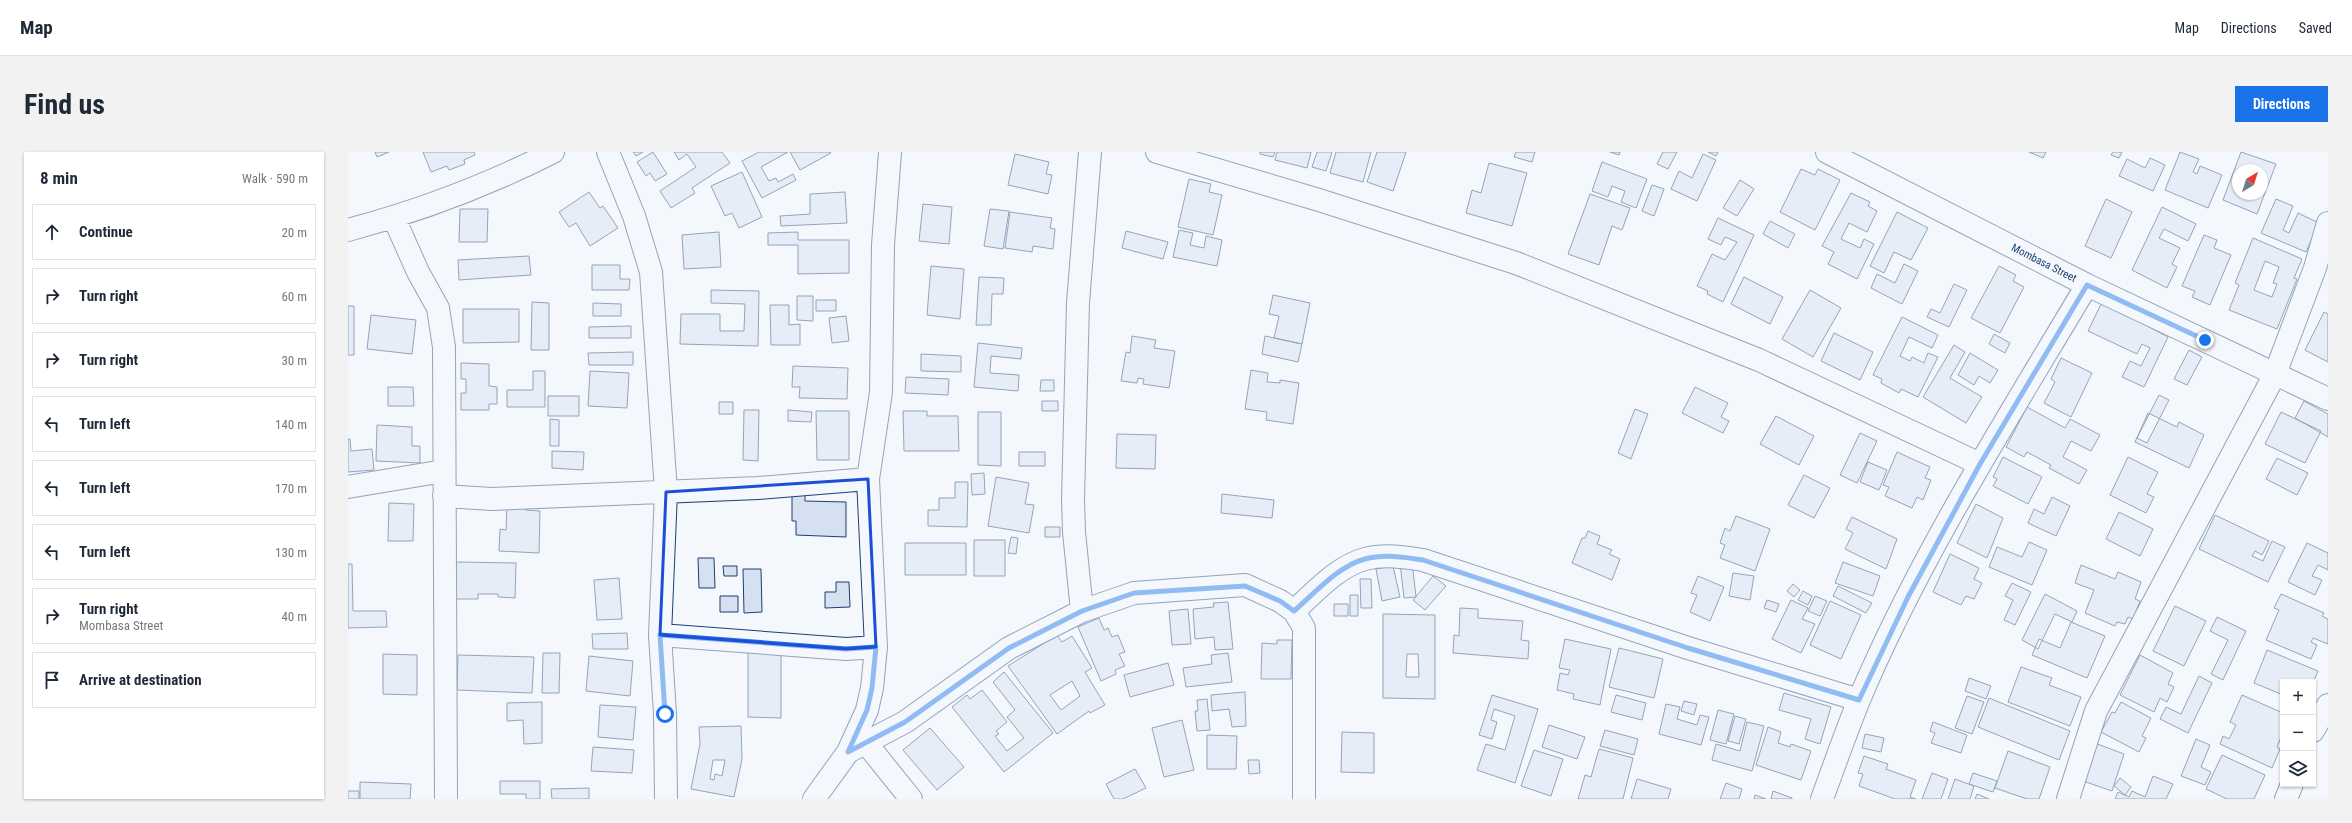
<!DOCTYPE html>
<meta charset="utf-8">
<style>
body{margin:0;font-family:"Roboto Condensed",sans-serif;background:#f2f2f3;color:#1f2937}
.controls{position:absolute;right:12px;bottom:12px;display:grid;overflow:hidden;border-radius:0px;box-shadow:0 1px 3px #0004}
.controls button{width:36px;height:36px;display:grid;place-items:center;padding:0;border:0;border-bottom:1px solid #e0e1e3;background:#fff;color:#1f2937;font:20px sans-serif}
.compass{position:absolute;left:1884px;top:12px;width:36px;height:36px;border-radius:50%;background:#fff;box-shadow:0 1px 3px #0004;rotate:38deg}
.stop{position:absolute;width:12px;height:12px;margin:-9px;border:3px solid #1a73e8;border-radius:50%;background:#fff}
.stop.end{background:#1a73e8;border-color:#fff;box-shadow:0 1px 4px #0008}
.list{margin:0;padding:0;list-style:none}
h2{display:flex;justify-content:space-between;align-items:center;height:52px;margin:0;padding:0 16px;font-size:17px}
h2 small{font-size:13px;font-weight:400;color:#747a83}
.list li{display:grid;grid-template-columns:26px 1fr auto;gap:12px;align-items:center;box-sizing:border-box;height:56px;margin:0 8px 8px;padding:0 8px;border:1px solid #e0e1e3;border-radius:0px}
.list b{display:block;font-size:15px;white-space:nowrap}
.list p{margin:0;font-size:13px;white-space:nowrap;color:#747a83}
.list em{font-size:13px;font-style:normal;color:#747a83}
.icon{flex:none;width:22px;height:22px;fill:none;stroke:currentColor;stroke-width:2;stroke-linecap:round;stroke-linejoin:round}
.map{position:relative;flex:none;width:1980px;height:647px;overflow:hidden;border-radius:0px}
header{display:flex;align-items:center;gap:24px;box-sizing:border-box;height:56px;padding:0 20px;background:#fff;border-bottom:1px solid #e0e1e3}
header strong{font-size:19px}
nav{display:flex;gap:22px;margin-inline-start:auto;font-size:14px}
.intro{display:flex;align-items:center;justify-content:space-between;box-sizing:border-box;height:96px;padding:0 24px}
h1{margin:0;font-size:28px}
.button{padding:10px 18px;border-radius:0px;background:#1a73e8;color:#fff;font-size:14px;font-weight:700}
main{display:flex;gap:24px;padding:0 24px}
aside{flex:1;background:#fff;border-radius:0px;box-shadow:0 1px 3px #0004}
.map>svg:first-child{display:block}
</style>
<header>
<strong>Map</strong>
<nav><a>Map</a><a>Directions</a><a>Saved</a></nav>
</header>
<div class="intro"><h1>Find us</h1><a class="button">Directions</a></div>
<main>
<aside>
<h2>8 min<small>Walk · 590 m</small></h2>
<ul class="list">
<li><svg class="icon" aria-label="ahead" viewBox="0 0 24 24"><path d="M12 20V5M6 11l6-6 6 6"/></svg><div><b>Continue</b></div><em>20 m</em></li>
<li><svg class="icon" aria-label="right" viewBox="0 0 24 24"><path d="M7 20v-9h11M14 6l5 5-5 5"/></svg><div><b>Turn right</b></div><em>60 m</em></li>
<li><svg class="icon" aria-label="right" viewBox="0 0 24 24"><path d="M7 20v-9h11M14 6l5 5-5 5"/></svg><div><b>Turn right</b></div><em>30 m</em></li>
<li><svg class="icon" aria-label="left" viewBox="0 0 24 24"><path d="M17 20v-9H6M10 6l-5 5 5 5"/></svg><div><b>Turn left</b></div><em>140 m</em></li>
<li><svg class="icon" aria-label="left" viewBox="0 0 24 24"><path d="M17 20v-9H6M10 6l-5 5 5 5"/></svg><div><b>Turn left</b></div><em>170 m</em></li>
<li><svg class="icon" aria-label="left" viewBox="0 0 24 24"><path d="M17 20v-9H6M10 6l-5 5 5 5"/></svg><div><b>Turn left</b></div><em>130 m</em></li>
<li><svg class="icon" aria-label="right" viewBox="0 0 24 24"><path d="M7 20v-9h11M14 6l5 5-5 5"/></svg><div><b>Turn right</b><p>Mombasa Street</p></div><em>40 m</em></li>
<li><svg class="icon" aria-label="arrive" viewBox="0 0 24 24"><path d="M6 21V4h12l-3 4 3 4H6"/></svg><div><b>Arrive at destination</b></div></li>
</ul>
</aside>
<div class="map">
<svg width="1980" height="647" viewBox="0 0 1980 647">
<rect width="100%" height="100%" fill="#f4f7fb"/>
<path fill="#d5e0f0" stroke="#1d3f73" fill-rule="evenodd" d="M27 0H41L29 5Z
M75 0H126L127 3 116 8 117 12 101 18 99 14 83 20Z
M285 0H295L288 4Z
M305 0 319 22 307 29 302 21 298 24 289 10Z
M326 0H374L382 11 344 36 347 41 323 56 312 39 348 15 339 2 331 8Z
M411 0H440L413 15 421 29 428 26 430 30 445 22 448 28 414 46 394 9Z
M442 0H482L483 1 452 18Z
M912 0H927L925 5 912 2Z
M929 0H963L959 16 927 8Z
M969 0H984L978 19 964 15Z
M988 0H1023L1015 30 982 21Z
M1029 0H1058L1045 39 1019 30Z
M1168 0H1187L1184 10 1166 5Z
M1262 0H1272L1271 3Z
M1315 0H1329L1320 17 1309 12Z
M1360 0H1370L1368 4Z
M1681 0H1698L1695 6Z
M1765 0H1774L1771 6 1763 3Z
M1832 0 1851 7 1845 20 1849 22 1852 14 1874 23 1860 56 1817 38Z
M1893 0 1928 12 1909 62 1875 48ZM1890 18H1914V42H1890Z
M667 2 701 10 698 22 704 23 700 42 660 33Z
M1355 2 1368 8 1349 49 1323 37 1331 19 1344 26Z
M1802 6 1817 13 1805 39 1771 24 1779 7 1797 16Z
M1254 10 1299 27 1288 56 1273 50 1277 39 1264 34 1260 45 1244 39Z
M1141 11 1179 21 1164 74 1118 61 1124 38 1133 41Z
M1453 17 1467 23 1470 17 1492 28 1467 78 1432 60Z
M394 20 414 65 391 76 384 61 377 64 363 34Z
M841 27 863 32 861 40 874 43 865 83 830 75Z
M1392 28 1406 37 1389 64 1375 56Z
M1304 33 1316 37 1306 64 1294 59Z
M241 40 252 56 255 54 270 76 242 94 228 71 221 75 211 60Z
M497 40 499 71 433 74 432 64 462 62V42Z
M1503 41 1522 50 1520 54 1529 59 1519 80 1501 71 1493 87 1512 96 1516 87 1526 92 1509 127 1480 112 1486 100 1474 94Z
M1242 42 1282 56 1274 78 1264 74 1251 113 1220 102Z
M1758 47 1784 60 1763 106 1737 94Z
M1928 47 1945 54 1935 78 1941 81 1950 61 1971 71 1958 100 1913 81Z
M575 52 604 55 601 92 571 89Z
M1814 55 1848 72 1840 89 1816 77 1811 86 1832 96 1824 112 1829 115 1819 136 1784 118Z
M112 57H140L139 90H111Z
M642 57 661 59 655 97 636 94Z
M662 60 704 66 702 76 707 77 705 97 685 94 684 100 657 96Z
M1549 60 1580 76 1563 108 1546 100 1536 121 1522 114Z
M1370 66 1406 83 1375 150 1359 142 1360 139 1349 134 1364 102 1377 108 1389 90 1377 85 1373 93 1360 87Z
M1422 69 1447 82 1440 96 1415 82Z
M831 78 845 81 842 93 856 96 858 84 874 88 869 114 825 105Z
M778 79 820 90 815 107 774 96Z
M371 80 373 115 336 117 334 83Z
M450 80V88H501V121L450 122V93H420V81Z
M1856 83 1869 88 1866 96 1883 103 1862 153 1844 145 1847 139 1834 134Z
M1905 86 1954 107 1946 126 1949 127 1929 177 1881 158 1891 133 1887 131ZM1917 109 1931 115 1925 131 1929 132 1924 145 1906 138Z
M181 104 183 123 111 128 110 108Z
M1556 112 1570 119 1554 152 1523 136 1529 122 1547 131Z
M244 113H272V127H282L281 138H244Z
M583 114 616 117 612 167 579 163Z
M1651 114 1668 123 1665 129 1676 135 1652 181 1623 166Z
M631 125 656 126 655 142H644L643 173H628Z
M1396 125 1435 145 1422 172 1383 152Z
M1606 132 1619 138 1601 175 1579 165 1583 157 1592 161Z
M363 138 411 139 410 194 332 192 333 162H372V179H396L397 152 363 151Z
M1462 138 1493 156 1465 205 1434 187Z
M925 143 962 151 954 192 926 186 931 164 921 162Z
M449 144H465V169L449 168Z
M468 148H488V159H468Z
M184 150 201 151V198H183Z
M1754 150 1820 185 1796 235 1774 225 1782 209 1793 214 1802 196 1794 192 1789 202 1740 179Z
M245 151 273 152V164H245Z
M422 153H441V173L452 172V193H423Z
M0 154H6V203H0Z
M115 157H171V190L115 191Z
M1976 160 1980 162V210L1957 198Z
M23 163 68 168 64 202 19 197Z
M498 164 501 189 484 191 481 166Z
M1554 165 1590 183 1584 196 1561 185 1552 204 1562 209 1564 205 1576 211 1580 201 1590 205 1570 245 1553 237 1551 241 1533 231 1534 227 1525 223Z
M283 174V186H241V175Z
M1486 181 1525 200 1512 228 1473 209Z
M1646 182 1662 191 1657 201 1641 192Z
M784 184 808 188 806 196 827 199 821 236 795 232 796 227 790 226 789 231 773 229 778 200 782 201Z
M917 184 954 192 950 210 914 202Z
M630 191 674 196 673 207 643 204 642 221 671 223 670 239 626 235Z
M1606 193 1617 200 1602 226 1634 245 1618 271 1575 245Z
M1841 198 1854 205 1839 233 1826 227Z
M285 200V213H241L240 201Z
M1622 201 1650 218 1642 231 1631 224 1626 233 1610 223Z
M573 202 613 204V220L573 219Z
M1713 206 1744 221 1723 265 1696 251 1707 230 1703 227Z
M113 211 141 212V234L149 235V252H141V258H113V241H118V227H113Z
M445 214 500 216 499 247 451 246 452 235H444Z
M903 218 920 221 919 230 932 231V228L951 231 945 272 918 268 919 260 897 257Z
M185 219H197V255H159V238H185Z
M242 219 281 221 279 256 240 254Z
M558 225 601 227 600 243 557 241Z
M693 228H706V239H692Z
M40 235H65L66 254H40Z
M1347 235 1380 251 1373 265 1381 269 1375 281 1334 261Z
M1811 243 1821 248 1799 291 1789 286Z
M200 244H231V264H200Z
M694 249H710V259H694Z
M1956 249 1980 262V285L1947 266Z
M371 250H385V262H371Z
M1679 255 1717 276 1722 267 1752 283 1743 299 1723 289 1715 305 1739 318 1731 332 1701 316 1703 313 1679 300 1676 305 1658 295Z
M1287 257 1300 262 1283 307 1270 301Z
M396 258H411L410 309 395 308Z
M440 258 464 260 463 270 440 269Z
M468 259H501V308H469Z
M555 259H579V264H610L611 299H556Z
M630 260H653V314L630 313Z
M1933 260 1973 279 1957 311 1917 292Z
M1800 261 1829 275 1831 270 1856 283 1841 316 1787 290Z
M1428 264 1466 284 1451 313 1412 292Z
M202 267 211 268V294H202Z
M29 273 64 275V294H72V311L28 309Z
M1512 281 1529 289 1509 331 1492 323Z
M769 282 808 283 807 317 768 316Z
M0 287H2L3 299 24 297 26 318 0 320Z
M204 299 236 300 235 318 204 316Z
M671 300H697V314H671Z
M1549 300 1582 315 1577 326 1583 328 1575 348 1569 345 1564 356 1537 344 1541 335 1535 333Z
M1655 305 1694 325 1680 352 1645 334 1649 327 1645 325Z
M1780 305 1810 320 1799 342 1806 345 1798 361 1762 343Z
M1929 306 1960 321 1949 343 1918 327Z
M1520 310 1539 318 1531 338 1512 330Z
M636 321 637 342 624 343 623 322Z
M1456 323 1482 336 1466 366 1440 353Z
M648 325 681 331 677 352 686 353 681 381 640 374Z
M607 330H620L619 375 580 374V358H591V346H607Z
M444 342 457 343V349L498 350V385L448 383V369H444Z
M874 342 926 348 924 366 873 361Z
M1704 345 1722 354 1708 384 1680 371 1686 357 1696 362Z
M159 350 178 351 177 358 192 359 191 401 151 399 152 377 158 378Z
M41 351 66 352 65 389H40Z
M1628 352 1655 366 1639 406 1609 391Z
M1771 360 1805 377 1792 404 1758 387Z
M1867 363 1921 389 1914 403 1907 399 1904 404 1915 409 1924 389 1937 395 1920 430 1851 397Z
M1388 364 1422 377 1407 419 1372 406 1377 393 1372 391 1377 376 1382 379Z
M1504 365 1549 387 1538 417 1497 397 1505 381 1498 377Z
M697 375H712V385H697Z
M1240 379 1252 384 1249 392 1264 398 1261 402 1272 407 1264 428 1224 411 1234 386H1237Z
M663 385 670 386 668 402 660 401Z
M626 388H657V424H626Z
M1681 390 1699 398 1684 433 1641 415 1649 395 1674 405Z
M557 391H618V423H557Z
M1959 391 1980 401V418L1970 413 1964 424 1974 428 1967 443 1940 430Z
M1602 402 1631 416 1626 427 1634 431 1626 447 1618 444 1613 453 1585 440Z
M350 406H366L367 436H351Z
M1064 409 1068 445 1056 446 1052 411Z
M107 410 168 411 167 446 150 445V442H130V447H107Z
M1495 410 1532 424 1525 444 1487 431Z
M0 412H4L5 459H38L39 475 0 476Z
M1733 413 1767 427 1770 420 1793 430 1787 447 1792 449 1785 467 1780 465 1777 472 1769 470 1767 474 1737 461 1746 438 1727 431Z
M375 414H389V424H376Z
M1045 414 1052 445 1034 449 1028 417Z
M395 417H413L414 460 396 461Z
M1385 421 1406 424 1402 448 1381 444Z
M1085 424 1098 434 1077 458 1065 448Z
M1350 424 1376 435 1362 469 1342 460 1349 443 1343 441Z
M271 426 274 467 249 468 246 428Z
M1012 427H1023L1024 456H1013Z
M488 430H501L502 455 477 456V440H488Z
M1664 431 1683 440 1667 473 1656 468 1665 448 1657 444Z
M1445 432 1452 438 1446 445 1439 439Z
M1490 434 1524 451 1518 461 1485 444Z
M1455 439 1464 444 1460 453 1450 448Z
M1697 442 1729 459 1724 470 1707 462 1690 497 1674 488Z
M1933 442 1976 461 1974 464 1980 467V492L1965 486 1963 490 1969 493 1963 507 1918 488 1931 458 1926 456Z
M1002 443H1010V464H1002Z
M372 444H390V460H372Z
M1467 444 1479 449 1472 464 1460 459Z
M1419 448 1431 452 1428 460 1416 456Z
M1443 448 1460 456 1454 467 1467 472 1453 501 1424 487Z
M1482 449 1513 463 1493 507 1462 493Z
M880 450 885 497 867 498 866 485 847 487 845 457 866 455 865 451Z
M986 452H1000V464H986Z
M1827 454 1858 469 1836 514 1805 499Z
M1112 456 1130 457V466L1175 469 1173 488 1181 489 1180 507 1105 501 1106 483 1111 484Z
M840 457 843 492 824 493 821 459Z
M1035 462 1087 463V547L1035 546ZM1059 502H1070L1071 525H1058Z
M1869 465 1898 479 1875 528 1863 522 1880 488 1862 479Z
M751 466 756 478 760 476 764 485 770 483 777 500 771 502 777 514 767 518 768 522 753 529 730 475Z
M1723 470 1757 484 1739 526 1684 503 1691 487 1712 496Z
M279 481 280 497H245L244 482Z
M709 483 714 490 724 484 744 516 737 520 757 553 742 561 741 559 709 582 660 514ZM724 529 732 544 713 558 702 543Z
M1217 487 1263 497 1252 553 1225 547 1226 542 1209 538 1212 521 1220 523 1222 518 1211 516Z
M929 488H944L943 527H913L914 491 929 492Z
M1271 496 1315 507 1306 546 1261 535Z
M1919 498 1970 519 1965 531 1935 530V543L1906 531Z
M400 499H433V566L400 565Z
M195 501H212L211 541H194Z
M880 501 884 530 838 535 835 516 864 512 863 503Z
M35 502 69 503V543L35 542Z
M110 503 186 505 184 541 109 538Z
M1792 503 1825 521 1820 532 1826 535 1819 550 1812 546 1806 560 1772 543Z
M241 504 285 509 282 544 238 539Z
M820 511 826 533 782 545 776 523Z
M1673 515 1704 526 1701 533 1733 545 1722 574 1660 550Z
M656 520 705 581 656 620 604 555 619 543 622 547 634 538 659 570 648 579 651 582 647 584 659 599 676 586 659 565 667 558 645 530Z
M1851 524 1864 531 1840 581 1812 567 1818 555 1833 562Z
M1621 526 1643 534 1638 547 1617 539Z
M897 540 898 574 884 575 881 557 864 559 863 543Z
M1436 541 1483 555 1472 592 1457 587 1463 567 1431 558Z
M1144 543 1190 557 1167 631 1129 618 1138 592 1157 598 1167 564 1146 557 1143 568 1149 570 1144 587 1131 583Z
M1268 543 1298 551 1294 568 1263 560Z
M1894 543 1935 561V586L1933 585 1929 595 1932 597 1924 616 1872 592 1875 584 1881 587 1888 573 1882 570Z
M1619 544 1636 550 1624 582 1607 576Z
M1641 546 1722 579 1711 608 1630 575Z
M859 547 862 578 849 579 847 559H850L849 548Z
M1336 549 1349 552 1346 563 1333 559Z
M194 550V591L176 592 175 568 159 569V551Z
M1773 550 1803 566 1794 584 1798 586 1791 600 1753 580 1764 560 1767 561Z
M1318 552 1332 555 1329 567 1349 573 1352 563 1361 565 1353 593 1311 582Z
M252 553 288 555 285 588 250 585Z
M1370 558 1386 562 1378 592 1362 588Z
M1387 564 1398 567 1391 592 1380 589Z
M834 568 846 618 816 625 804 576Z
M1399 570 1416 574 1404 619 1364 608 1368 592 1392 599Z
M1585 570 1619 583 1613 601 1583 591 1587 581 1582 579Z
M1201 573 1237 585 1229 607 1194 595Z
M393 574 394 607 386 645 343 637 352 592 351 575ZM365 608H377L374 624 367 622 366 628 362 627Z
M1420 575 1433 580 1430 591 1442 595 1443 592 1463 599 1453 628 1408 613Z
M582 576 616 615 589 638 555 598Z
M1257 578 1290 587 1286 603 1252 594Z
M994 580 1026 581V621L993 620Z
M1517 582 1536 586 1533 600 1514 596Z
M859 583 889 584 888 617H859Z
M1848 587 1862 593 1853 615 1863 620 1857 633 1833 624Z
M1744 590 1776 602 1764 639 1732 628Z
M245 595 286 598 284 621 243 619Z
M1251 597 1285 606 1275 647H1230L1237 623 1243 625Z
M1186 598 1215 607 1203 644 1173 634Z
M1660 599 1702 615 1691 647H1679L1647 636Z
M1874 603 1917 623 1906 647H1879L1858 637Z
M1516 604 1540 612 1538 617 1568 628 1562 645 1568 647H1547L1511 634 1515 622 1510 621Z
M900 608H911L912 621 901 622Z
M787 617 798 636 775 647H766L758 632Z
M1584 621 1600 627 1593 647H1574Z
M1625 621 1649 629 1645 640 1621 632Z
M1805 624 1825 632 1818 647H1767L1770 640 1781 645 1784 639 1797 645Z
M1772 626 1783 635 1777 643 1766 634Z
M1289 627 1323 637 1320 647H1283Z
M1607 627 1626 634 1622 647H1600Z
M152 629H192V647H178V642H152Z
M12 630 63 632 62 647H12Z
M1378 631 1394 637 1391 647H1372Z
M241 636V647H204L203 637Z
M0 639H11V647H0Z
M1425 639 1444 646V647H1423Z
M1629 642 1641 647H1627Z
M1407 643 1418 647H1406Z"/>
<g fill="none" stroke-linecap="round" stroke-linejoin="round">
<g stroke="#1d3f73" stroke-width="24">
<path id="minor" d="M260 0 286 64 303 120 318 340 312 483 317 562 318 647
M809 0 971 48 1168 111 1411 208 1632 312
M1479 0 1739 133 1980 247
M46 66 70 120 90 156 96 195 98 647
M0 78C71 59 140 33 205 0
M0 335 96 319
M96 344 144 347 410 336 520 327
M734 459 726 380 725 347 730 151 742 0
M946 459C966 441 990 414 1017 407 1036 402 1056 405 1075 408L1340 496 1511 548
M312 483 498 497 528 495
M1965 579 1980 553
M518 591 563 647
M500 600 557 570 661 496 734 459 786 441 897 433 932 449 946 459 956 476V647
M466 647 500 600 519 558 524 536 528 495 520 327 533 240 535 93 542 0
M1474 647C1486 614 1498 580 1511 548 1571 405 1660 266 1739 133
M1720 647 1748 559 1927 222 1967 116 1980 71
M1938 647 1944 632"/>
</g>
<use href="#minor" stroke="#f4f7fb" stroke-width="22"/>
</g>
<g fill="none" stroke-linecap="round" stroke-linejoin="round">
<path stroke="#1a73e8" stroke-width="5" d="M317 562 312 483 498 497 528 495 524 536 519 558 500 600 557 570 661 496 734 459 786 441 897 434 932 449 946 459C967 441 990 414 1017 407 1036 402 1056 405 1075 408L1340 496 1511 548 1560 445 1632 312 1739 133 1857 188"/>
</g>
<path d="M0 0H1980V647H0ZM520 327 528 495 498 497 312 483 318 340Z" fill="#f4f7fb" fill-opacity=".55" fill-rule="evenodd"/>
<path fill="none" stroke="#1d4ed8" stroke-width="3" stroke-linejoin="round" d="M520 327 528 495 498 497 312 483 318 340Z"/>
<g text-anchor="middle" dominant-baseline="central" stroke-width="3" stroke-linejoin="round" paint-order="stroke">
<g font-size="11" fill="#1d3f73" stroke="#f4f7fb">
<text transform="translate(1696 111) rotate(27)">Mombasa Street</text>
</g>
</g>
</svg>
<div class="controls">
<button>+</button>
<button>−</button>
<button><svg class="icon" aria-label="layers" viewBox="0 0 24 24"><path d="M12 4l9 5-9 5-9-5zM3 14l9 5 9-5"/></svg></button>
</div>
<svg class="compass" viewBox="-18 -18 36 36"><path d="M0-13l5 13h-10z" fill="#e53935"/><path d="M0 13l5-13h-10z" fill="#747a83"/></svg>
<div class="stop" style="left:317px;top:562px"></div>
<div class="stop end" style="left:1857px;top:188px"></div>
</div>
</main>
